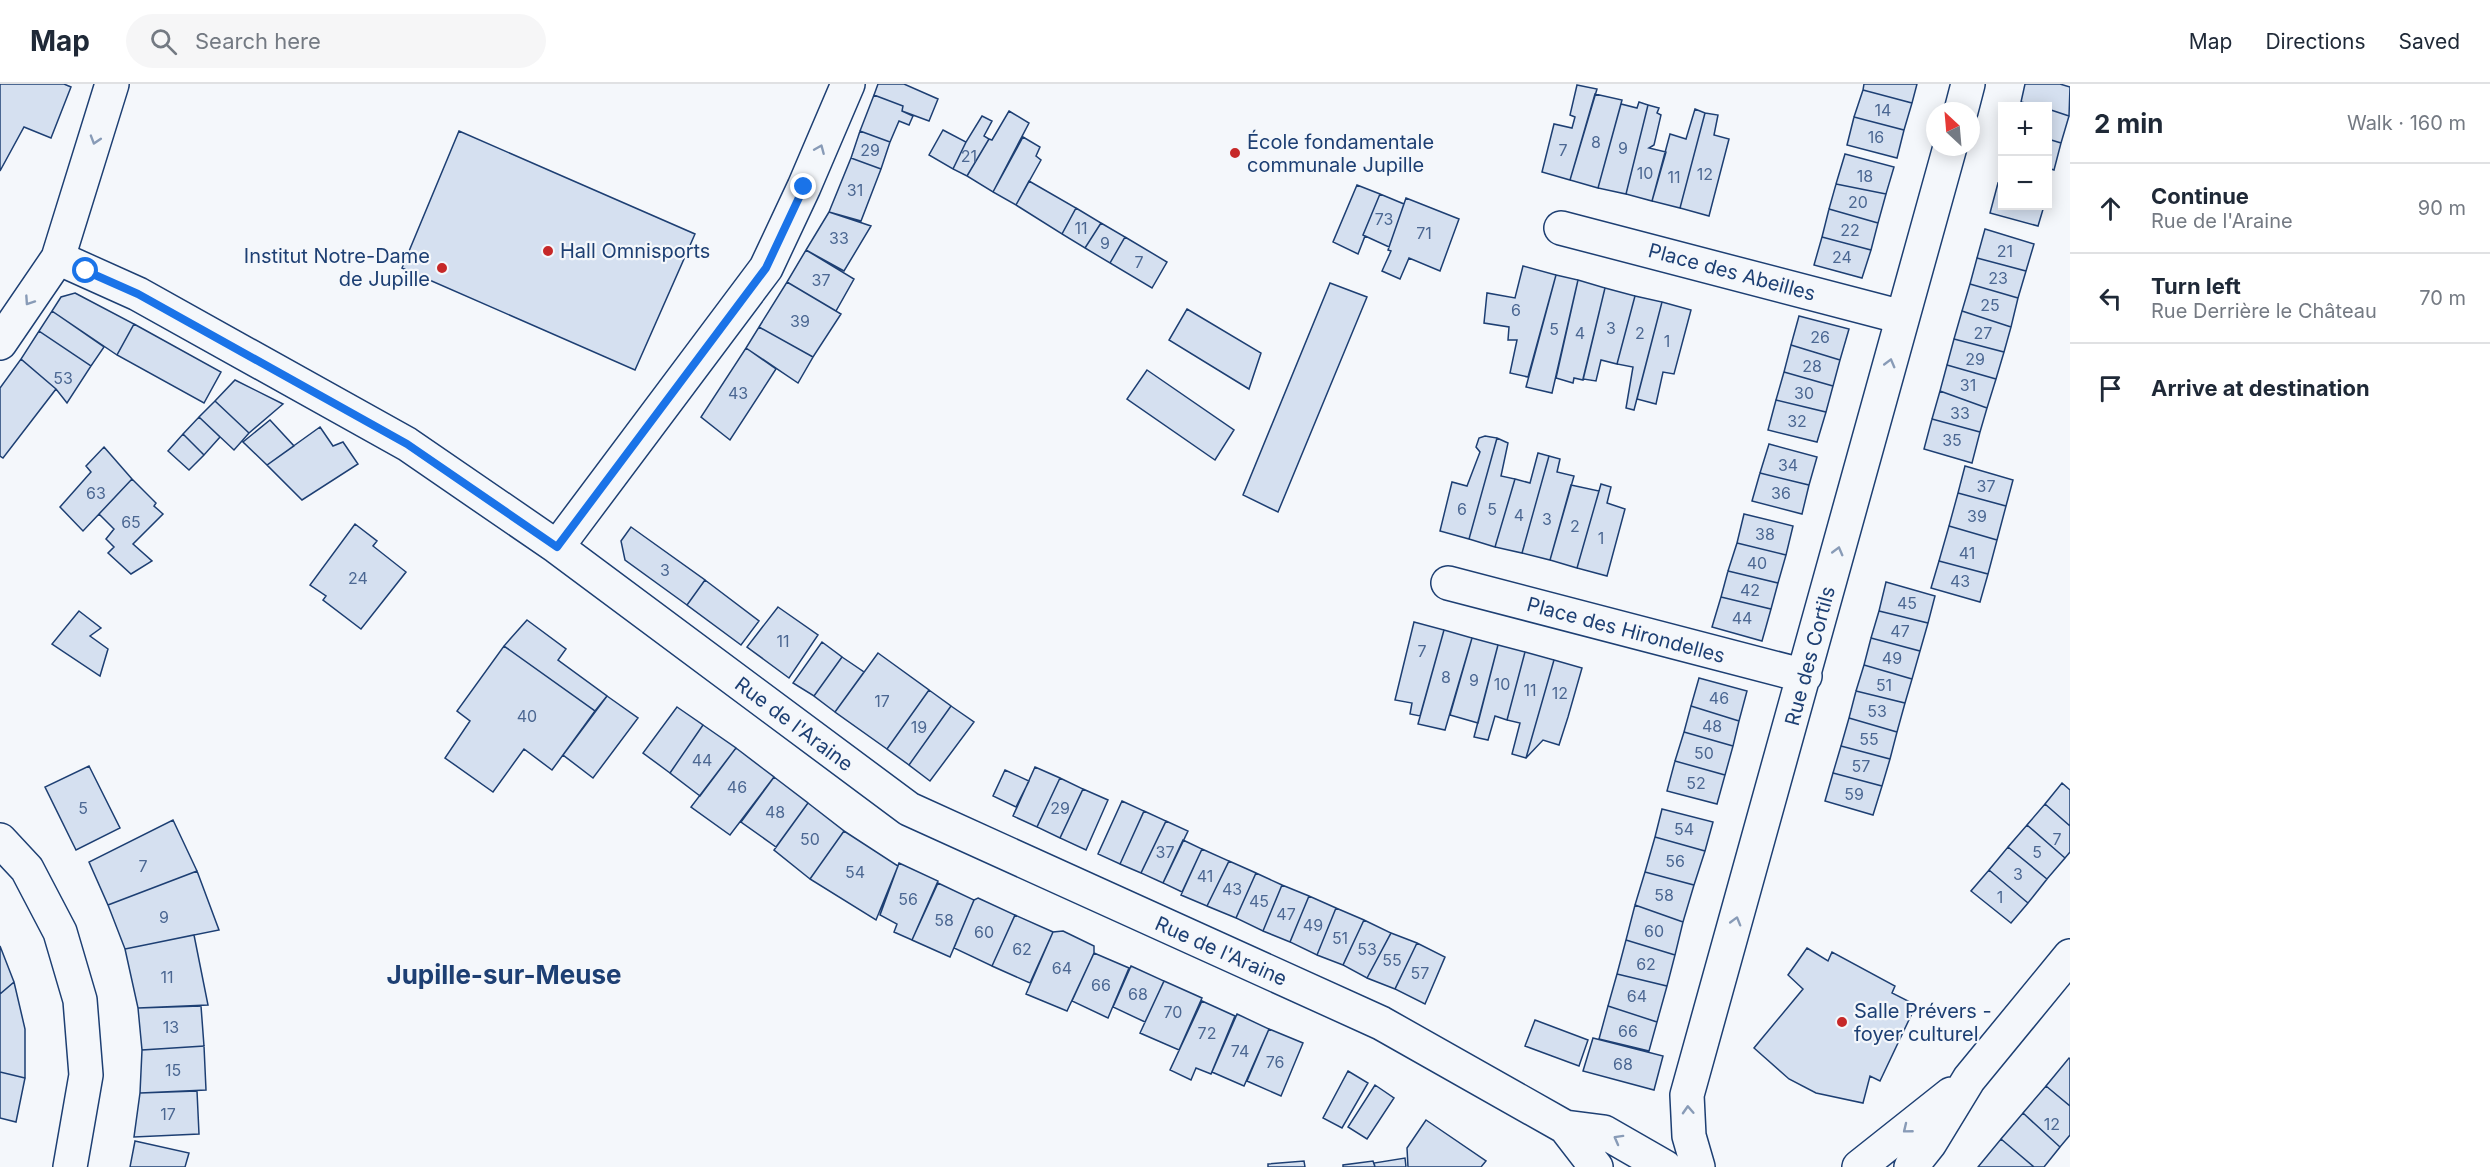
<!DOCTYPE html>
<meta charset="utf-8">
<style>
body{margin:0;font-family:Inter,sans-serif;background:#f6f6f7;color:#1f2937}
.controls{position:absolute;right:18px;top:18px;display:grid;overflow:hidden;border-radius:0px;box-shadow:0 3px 15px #0003}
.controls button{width:54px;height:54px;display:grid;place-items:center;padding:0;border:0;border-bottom:2px solid #e0e1e3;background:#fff;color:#1f2937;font:30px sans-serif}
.compass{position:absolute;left:1926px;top:18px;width:54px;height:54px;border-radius:50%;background:#fff;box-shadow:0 3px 15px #0003;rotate:334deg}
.stop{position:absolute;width:18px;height:18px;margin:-14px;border:4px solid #1a73e8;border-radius:50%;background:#fff}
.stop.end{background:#1a73e8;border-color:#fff;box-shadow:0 2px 6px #0008}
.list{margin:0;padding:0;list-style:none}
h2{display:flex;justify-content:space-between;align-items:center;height:78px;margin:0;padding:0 24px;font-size:26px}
h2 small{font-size:20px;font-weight:400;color:#747a83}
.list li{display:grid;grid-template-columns:39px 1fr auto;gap:18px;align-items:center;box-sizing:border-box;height:90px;padding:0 24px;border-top:2px solid #e0e1e3}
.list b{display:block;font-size:22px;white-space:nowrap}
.list p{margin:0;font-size:20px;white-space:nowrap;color:#747a83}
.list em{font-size:20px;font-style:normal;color:#747a83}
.icon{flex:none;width:33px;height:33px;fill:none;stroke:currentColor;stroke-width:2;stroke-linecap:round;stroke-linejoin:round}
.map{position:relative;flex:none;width:2070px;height:1083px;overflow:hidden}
header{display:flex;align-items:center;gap:36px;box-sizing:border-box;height:84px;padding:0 30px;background:#fff;border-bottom:2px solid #e0e1e3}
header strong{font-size:28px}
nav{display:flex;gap:33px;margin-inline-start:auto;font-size:21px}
.search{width:420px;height:54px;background:#f6f6f7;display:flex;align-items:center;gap:15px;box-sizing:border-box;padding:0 21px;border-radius:33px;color:#747a83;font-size:22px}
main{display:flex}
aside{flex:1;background:#fff}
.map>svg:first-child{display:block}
</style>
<header>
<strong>Map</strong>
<div class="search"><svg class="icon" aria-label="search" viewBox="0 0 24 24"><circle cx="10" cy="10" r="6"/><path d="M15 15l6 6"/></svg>Search here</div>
<nav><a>Map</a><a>Directions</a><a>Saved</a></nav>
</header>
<main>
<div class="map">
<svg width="2070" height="1083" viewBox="0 0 2070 1083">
<rect width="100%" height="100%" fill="#f4f7fb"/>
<path fill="#d5e0f0" stroke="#1d3f73" stroke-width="1.5" d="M0 0H64L71 3 51 54 24 43 0 87Z
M878 0H904L938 15 929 37 902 27 903 22 874 11Z
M1864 0H1917L1912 19 1863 6Z
M2025 0H2060L2070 3 2069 32 2048 25V22H2037L2021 18Z
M1577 1 1597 5 1570 96 1542 88 1554 40 1572 44 1575 33 1570 31Z
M1863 6 1912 19 1904 46 1854 33Z
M1595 10 1622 16 1598 104 1570 96Z
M874 11 903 22 902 27 913 32 909 41 899 37 890 58 860 47Z
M1639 18 1648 21 1626 110 1598 104 1621 20 1637 24Z
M1648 21 1659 24 1657 29 1661 31 1654 61 1649 64 1666 68 1652 117 1626 110Z
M1695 25 1705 29 1680 124 1652 117 1670 50 1686 55Z
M2048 25 2069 32 2061 59 2048 55Z
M1009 27 1029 39 993 108 967 92 989 55 992 56Z
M1705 29 1718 31 1714 51 1729 55 1709 132 1680 124Z
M982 32 992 37 984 52 989 55 967 92 953 85 966 58Z
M1854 33 1904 46 1897 74 1847 61Z
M943 46 966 58 953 85 929 71Z
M459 47 695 150 635 286 402 184Z
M860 47 890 58 881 85 851 74Z
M1023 53 1040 63 1036 72 1041 76 1016 121 993 108Z
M2048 55 2061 59 2054 86 2048 84Z
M1845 70 1894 83 1886 110 1836 100Z
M851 74 881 85 861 137 829 128Z
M1029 97 1076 124 1062 150 1016 121Z
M1998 99 2002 100V122H2044L2038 142 1990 129Z
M1836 100 1886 110 1878 139 1829 125Z
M1357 101 1380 110 1363 151 1365 152 1358 170 1333 158Z
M1380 110 1404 120 1389 163 1363 151Z
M1406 114 1459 135 1440 187 1409 174 1400 195 1382 187 1391 167 1388 166Z
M1076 124 1101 139 1085 164 1062 150Z
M1829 125 1878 139 1871 166 1822 153Z
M829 128 871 142 844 187 806 166Z
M1101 139 1125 153 1110 179 1085 164Z
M1985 145 2034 160 2026 187 1977 174Z
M1125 153 1167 178 1152 204 1110 179Z
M1822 153 1871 166 1862 194 1814 181Z
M806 166 854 195 836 227 787 198Z
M1977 174 2026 187 2018 214 1970 200Z
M1523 182 1556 191 1528 293 1510 289 1517 256H1508L1509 243 1484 239 1487 209 1515 214Z
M1556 191 1578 196 1552 309 1526 303Z
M1578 196 1605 204 1583 296 1574 294 1573 299 1556 294Z
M787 198 841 230 813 273 759 243Z
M1330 199 1367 213 1278 428 1243 411Z
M1970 200 2018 214 2011 243 1962 227Z
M1605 204 1635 212 1617 280 1601 276 1596 297 1583 295Z
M75 209 134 240 117 271 52 227 61 213Z
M1635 212 1662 218 1634 326 1626 324 1633 283 1617 280Z
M1662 218 1691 226 1674 290 1663 288 1656 320 1637 315Z
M1187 225 1261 269 1249 305 1169 256Z
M52 227 104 263 91 282 39 247Z
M1962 227 2011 243 2004 268 1954 255Z
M1799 232 1849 245 1840 276 1791 261Z
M134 240 221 288 204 319 117 271Z
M759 243 813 273 798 299 746 264Z
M39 247 91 282 67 319 56 305 21 275Z
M1954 255 2004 268 1996 295 1947 281Z
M1791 261 1840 276 1833 302 1784 288Z
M746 264 776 285 730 356 701 333Z
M21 275 56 305 3 374 0 372V304Z
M1947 281 1996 295 1987 324 1940 307Z
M1147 286 1234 346 1215 376 1127 315Z
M1784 288 1833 302 1826 328 1776 316Z
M235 296 283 320 249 349 215 317Z
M1940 307 1987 324 1980 348 1932 335Z
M1776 316 1826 328 1817 358 1768 346Z
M215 317 249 349 234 366 199 333Z
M199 333 220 353 204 371 183 350Z
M1932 335 1980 348 1972 379 1924 365Z
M270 336 294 362 267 381 243 358Z
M320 343 333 362 343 358 358 380 302 416 267 381Z
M183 350 204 371 189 386 168 367Z
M1485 352 1497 354 1469 455 1440 447 1452 398 1467 402 1480 368 1476 363 1479 354Z
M1497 354 1508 359 1501 392 1515 395 1495 463 1469 455Z
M1769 360 1817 373 1809 401 1760 389Z
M104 363 132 395 83 447 60 423 91 388 86 382Z
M1538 369 1549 372 1522 469 1495 463 1515 395 1530 399Z
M1549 372 1560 375 1557 388 1574 392 1550 476 1522 469Z
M1965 382 2013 396 2006 422 1958 409Z
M1760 389 1809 401 1802 430 1752 417Z
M132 395 156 419 154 422 163 430 133 460 152 477 131 490 108 469 114 463 106 455 114 445 99 430Z
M1601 400 1611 403 1607 419 1625 425 1607 492 1577 484Z
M1571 401 1599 407 1577 484 1550 476Z
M1958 409 2006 422 1997 456 1949 442Z
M1744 430 1793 442 1786 471 1737 459Z
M355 440 377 457 373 462 406 488 361 545 323 516 326 512 310 501Z
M1949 442 1997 456 1988 490 1939 477Z
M631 443 705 496 687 521 625 476 621 457Z
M1737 459 1786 471 1778 499 1728 487Z
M1939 477 1988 490 1980 518 1931 504Z
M1728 487 1778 499 1771 525 1721 513Z
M705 496 759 537 741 561 687 521Z
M1886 498 1935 512 1928 539 1879 527Z
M1721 513 1771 525 1762 557 1712 543Z
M778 523 818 551 789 594 747 563Z
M79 527 101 544 90 552 108 565 100 592 52 560Z
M1879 527 1928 539 1920 567 1871 554Z
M527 536 566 565 558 576 607 612 595 627 504 562Z
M1414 538 1444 546 1420 632 1410 630 1412 619 1395 616Z
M1444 546 1472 554 1445 646 1418 640Z
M1472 554 1498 561 1478 639 1450 631Z
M1871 554 1920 567 1912 595 1864 581Z
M822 558 842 573 814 612 793 599Z
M1498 561 1525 568 1507 636 1495 632 1488 656 1474 653Z
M504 562 595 627 552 686 524 665 493 708 445 674 470 637 457 627Z
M1525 568 1554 576 1526 674 1512 670 1520 639 1507 636Z
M878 569 929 606 887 665 835 628Z
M842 573 864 588 835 628 814 612Z
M1554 576 1582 584 1568 633 1559 661 1543 656 1526 674Z
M1864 581 1912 595 1905 619 1856 607Z
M1699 594 1747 607 1739 637 1691 622Z
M929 606 951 622 909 681 887 665Z
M1856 607 1905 619 1897 648 1849 634Z
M607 612 638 634 593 694 563 671Z
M951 622 974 638 930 697 909 681Z
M1691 622 1739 637 1733 662 1684 648Z
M677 623 703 641 670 689 643 669Z
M1849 634 1897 648 1890 675 1841 662Z
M703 641 736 664 700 712 670 689Z
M1684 648 1733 662 1725 691 1675 677Z
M1841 662 1890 675 1882 702 1833 689Z
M736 664 774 693 730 751 691 723Z
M1675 677 1725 691 1717 720 1667 707Z
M89 682 120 744 76 766 45 703Z
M1035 683 1060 694 1037 743 1013 732Z
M1005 686 1029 697 1016 723 993 712Z
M1833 689 1882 702 1873 731 1825 717Z
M774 693 808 719 776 763 741 738Z
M1060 694 1083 705 1060 754 1037 743Z
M2062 699 2070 706V742L2045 720Z
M1083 705 1108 716 1086 766 1060 754Z
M1122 717 1144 727 1120 780 1098 770Z
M808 719 844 747 810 795 774 766Z
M2045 720 2070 742V768L2065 774 2027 741Z
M1662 725 1713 738 1705 767 1655 753Z
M1144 727 1166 737 1141 789 1120 780Z
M173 736 197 787 108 821 89 778Z
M1166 737 1188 747 1163 799 1141 789Z
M2027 741 2065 774 2047 795 2008 763Z
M844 747 898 782 876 836 810 795Z
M1655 753 1705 767 1694 801 1645 788Z
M1183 756 1202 765 1182 808 1163 799Z
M2008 763 2047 795 2028 819 1989 786Z
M1202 765 1229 777 1207 822 1181 811Z
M1229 777 1256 789 1236 834 1207 822Z
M899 779 938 797 912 856 894 848 897 840 880 831Z
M1989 786 2028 819 2011 839 1971 807Z
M197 787 219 846 125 865 108 821Z
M1645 788 1694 801 1683 838 1635 821Z
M1256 789 1282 801 1263 847 1236 834Z
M938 799 974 816 950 873 912 856Z
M1282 801 1309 812 1290 858 1263 847Z
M1309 812 1336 824 1317 871 1290 858Z
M978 814 1015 831 992 882 954 864 974 816Z
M1635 821 1683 838 1675 871 1626 856Z
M1336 824 1364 836 1343 881 1317 871Z
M1015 831 1053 848 1030 899 992 882Z
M1364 836 1391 849 1367 894 1343 881Z
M1063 847 1094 862V869L1067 927 1026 910 1053 848Z
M1391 849 1417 859 1395 905 1367 894Z
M194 851 208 921 138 924 125 865Z
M1626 856 1675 871 1667 902 1617 890Z
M1417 859 1445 873 1425 920 1395 905Z
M0 862 14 898 0 910Z
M1807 864 1828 877 1832 868 1895 902 1892 909 1916 921 1880 997 1870 992 1863 1019 1816 1009 1789 995 1754 964 1803 905 1788 891Z
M1094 869 1129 884 1108 934 1072 917Z
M1131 882 1164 897 1145 938 1113 923Z
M1617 890 1667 902 1657 938 1608 922Z
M1164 897 1202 914 1179 966 1140 949Z
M14 898 25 945V994L0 988V910Z
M1202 917 1235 932 1211 990 1196 984 1191 996 1170 986Z
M201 922 204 962 142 966 138 924Z
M1608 922 1657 938 1649 967 1599 955Z
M1237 930 1269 945 1244 1002 1212 988Z
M1535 936 1588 956 1579 982 1525 962Z
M1269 945 1303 959 1281 1012 1247 997Z
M1593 954 1663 972 1654 1006 1583 987Z
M204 962 206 1006 140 1009 142 966Z
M2069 974 2070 975V1022L2046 1002Z
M1348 987 1368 999 1342 1044 1323 1034Z
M0 988 25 994 16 1038 0 1034Z
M1375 1001 1394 1014 1367 1055 1348 1043Z
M2046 1002 2070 1022V1051L2060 1063 2023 1029Z
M197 1007 199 1050 134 1053 140 1009Z
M2023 1029 2060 1063 2044 1083H2034L2001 1055Z
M1426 1036 1486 1077 1481 1083H1408L1407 1064Z
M2001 1055 2034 1083H1978Z
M135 1057 189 1069 185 1083H130Z
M1405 1074 1406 1083H1375L1374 1079Z
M1304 1077 1305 1083H1268V1080Z
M1373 1077 1375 1083H1343V1081Z"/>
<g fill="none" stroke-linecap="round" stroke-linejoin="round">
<g stroke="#1d3f73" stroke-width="36">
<path id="minor" d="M1961 27 1968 0
M1561 144 1902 233
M58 174 138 210 407 360 557 463 909 725 1381 939 1565 1043 1604 1048 1665 1083
M0 259 58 174 112 0
M557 463 766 184 804 103 848 0
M1448 499 1805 592
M0 756 27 785 60 848 80 916 86 991 70 1083
M1565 1043 1596 1083
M1698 1083 1689 1052 1687 1011 1950 63
M1859 1083 1951 1010
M1911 1083 1930 1059 1969 995 2070 872"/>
</g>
<use href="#minor" stroke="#f4f7fb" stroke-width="33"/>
</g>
<defs><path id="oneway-chevron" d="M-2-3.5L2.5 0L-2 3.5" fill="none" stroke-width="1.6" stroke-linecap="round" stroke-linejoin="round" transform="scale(1.5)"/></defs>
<g stroke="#889bb7">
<use href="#oneway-chevron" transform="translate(95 56) rotate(107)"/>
<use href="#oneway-chevron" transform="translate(820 65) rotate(-67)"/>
<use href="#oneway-chevron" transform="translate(29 217) rotate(124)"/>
<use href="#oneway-chevron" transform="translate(1890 279) rotate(-75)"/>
<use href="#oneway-chevron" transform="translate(1838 467) rotate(-75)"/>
<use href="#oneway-chevron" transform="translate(1736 837) rotate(-74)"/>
<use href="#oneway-chevron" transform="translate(1688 1026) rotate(-93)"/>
<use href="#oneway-chevron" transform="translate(1907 1045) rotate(141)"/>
<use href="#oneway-chevron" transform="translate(1618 1055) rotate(-151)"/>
</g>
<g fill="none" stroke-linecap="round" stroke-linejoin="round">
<path stroke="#1a73e8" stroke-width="8" d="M86 187 138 210 407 360 557 463 766 184 804 103"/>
</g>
<g fill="#c62828" stroke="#f4f7fb" stroke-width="2">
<circle cx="1235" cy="69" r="6"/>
<circle cx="548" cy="167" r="6"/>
<circle cx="442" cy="184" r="6"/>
<circle cx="1842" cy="938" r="6"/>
</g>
<g text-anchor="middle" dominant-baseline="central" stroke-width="4.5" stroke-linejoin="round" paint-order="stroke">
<g font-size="16" fill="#4b6792">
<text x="1883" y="26">14</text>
<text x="1876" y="53">16</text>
<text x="1596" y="58">8</text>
<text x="1623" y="64">9</text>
<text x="870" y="66">29</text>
<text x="1563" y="66">7</text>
<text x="969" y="72">21</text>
<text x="1645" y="89">10</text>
<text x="1705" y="90">12</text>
<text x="1865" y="92">18</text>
<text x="1674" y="93">11</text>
<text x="855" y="106">31</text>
<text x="1858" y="118">20</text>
<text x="1384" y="135">73</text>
<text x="1081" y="144">11</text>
<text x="1850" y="146">22</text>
<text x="1424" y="149">71</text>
<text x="839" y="154">33</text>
<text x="1105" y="159">9</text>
<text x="2005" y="167">21</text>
<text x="1842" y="173">24</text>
<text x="1139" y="178">7</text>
<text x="1998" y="194">23</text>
<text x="821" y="196">37</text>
<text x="1990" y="221">25</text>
<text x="1516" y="226">6</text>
<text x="800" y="237">39</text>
<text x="1611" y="244">3</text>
<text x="1554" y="245">5</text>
<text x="1580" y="249">4</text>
<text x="1640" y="249">2</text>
<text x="1983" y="249">27</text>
<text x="1820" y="253">26</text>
<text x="1667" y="257">1</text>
<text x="1975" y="275">29</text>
<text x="1812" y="282">28</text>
<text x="63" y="294">53</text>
<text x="1968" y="301">31</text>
<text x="738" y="309">43</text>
<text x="1804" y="309">30</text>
<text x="1960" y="329">33</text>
<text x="1797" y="337">32</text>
<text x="1952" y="356">35</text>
<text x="1788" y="381">34</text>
<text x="1986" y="402">37</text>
<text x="96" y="409">63</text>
<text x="1781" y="409">36</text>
<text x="1462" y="425">6</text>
<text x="1492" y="425">5</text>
<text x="1519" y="431">4</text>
<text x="1977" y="432">39</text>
<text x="1547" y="435">3</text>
<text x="131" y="438">65</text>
<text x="1575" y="442">2</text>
<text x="1765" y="450">38</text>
<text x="1601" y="454">1</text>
<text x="1967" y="469">41</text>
<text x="1757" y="479">40</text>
<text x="665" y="486">3</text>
<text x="358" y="494">24</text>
<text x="1960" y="497">43</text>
<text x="1750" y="506">42</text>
<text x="1907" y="519">45</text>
<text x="1742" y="534">44</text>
<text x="1900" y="547">47</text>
<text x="783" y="557">11</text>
<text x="1422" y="567">7</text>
<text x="1892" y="574">49</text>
<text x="1446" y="593">8</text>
<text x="1474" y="596">9</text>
<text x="1502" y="600">10</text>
<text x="1884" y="601">51</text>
<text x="1530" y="606">11</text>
<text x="1560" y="609">12</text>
<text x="1719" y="614">46</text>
<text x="882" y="617">17</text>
<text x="1877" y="627">53</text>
<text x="527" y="632">40</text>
<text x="1712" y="642">48</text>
<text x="919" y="643">19</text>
<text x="1869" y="655">55</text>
<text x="1704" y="669">50</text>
<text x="702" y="676">44</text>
<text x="1861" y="682">57</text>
<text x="1696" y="699">52</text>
<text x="737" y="703">46</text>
<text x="1854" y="710">59</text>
<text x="83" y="724">5</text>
<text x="1060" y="724">29</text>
<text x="775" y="728">48</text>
<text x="1684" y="745">54</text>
<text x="810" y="755">50</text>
<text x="2057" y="755">7</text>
<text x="1165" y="768">37</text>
<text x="2037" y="768">5</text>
<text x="1675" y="777">56</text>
<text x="143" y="782">7</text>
<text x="855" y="788">54</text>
<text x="2018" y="790">3</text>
<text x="1205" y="792">41</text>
<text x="1232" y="805">43</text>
<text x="1664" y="811">58</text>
<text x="2000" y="813">1</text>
<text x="908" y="815">56</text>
<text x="1259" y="817">45</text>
<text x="1286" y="830">47</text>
<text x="164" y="833">9</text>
<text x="944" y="836">58</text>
<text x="1313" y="841">49</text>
<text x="1654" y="847">60</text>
<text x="984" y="848">60</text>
<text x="1340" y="854">51</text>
<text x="1022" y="865">62</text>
<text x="1367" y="865">53</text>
<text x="1392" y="876">55</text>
<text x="1646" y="880">62</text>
<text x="1062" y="884">64</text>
<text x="1420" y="889">57</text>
<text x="167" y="893">11</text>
<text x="1101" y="901">66</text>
<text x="1138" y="910">68</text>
<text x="1637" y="912">64</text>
<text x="1173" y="928">70</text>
<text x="171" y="943">13</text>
<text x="1628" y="947">66</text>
<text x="1207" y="949">72</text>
<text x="1240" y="967">74</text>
<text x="1275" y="978">76</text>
<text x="1623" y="980">68</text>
<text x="173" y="986">15</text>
<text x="168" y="1030">17</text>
<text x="2052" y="1040">12</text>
</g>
<g font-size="20" fill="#1d3f73" stroke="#f4f7fb" text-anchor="start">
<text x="1247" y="58">École fondamentale<tspan x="1247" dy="23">communale Jupille</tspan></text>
<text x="560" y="167">Hall Omnisports</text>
<text x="430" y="172" text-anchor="end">Institut Notre-Dame<tspan x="430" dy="23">de Jupille</tspan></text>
<text x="1854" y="927">Salle Prévers -<tspan x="1854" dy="23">foyer culturel</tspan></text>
</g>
<g font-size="20" fill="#1d3f73" stroke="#f4f7fb">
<text transform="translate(1732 188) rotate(15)">Place des Abeilles</text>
<text transform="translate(1626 546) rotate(15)">Place des Hirondelles</text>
<text transform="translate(1810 572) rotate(-75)">Rue des Cortils</text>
<text transform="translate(794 640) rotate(37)">Rue de l'Araine</text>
<text transform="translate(1221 867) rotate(24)">Rue de l'Araine</text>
</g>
<g font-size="26" font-weight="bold" fill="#1d3f73" stroke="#f4f7fb">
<text x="504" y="890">Jupille-sur-Meuse</text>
</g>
</g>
</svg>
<div class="controls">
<button>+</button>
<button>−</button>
</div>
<svg class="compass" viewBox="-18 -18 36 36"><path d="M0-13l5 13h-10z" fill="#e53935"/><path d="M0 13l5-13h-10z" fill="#747a83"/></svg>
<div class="stop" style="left:86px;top:187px"></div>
<div class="stop end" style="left:804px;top:103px"></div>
</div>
<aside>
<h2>2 min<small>Walk · 160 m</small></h2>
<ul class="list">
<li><svg class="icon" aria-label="ahead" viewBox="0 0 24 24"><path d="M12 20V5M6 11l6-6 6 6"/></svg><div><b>Continue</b><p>Rue de l'Araine</p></div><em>90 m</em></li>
<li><svg class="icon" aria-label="left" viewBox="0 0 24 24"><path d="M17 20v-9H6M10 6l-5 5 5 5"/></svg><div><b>Turn left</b><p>Rue Derrière le Château</p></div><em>70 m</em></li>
<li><svg class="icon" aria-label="arrive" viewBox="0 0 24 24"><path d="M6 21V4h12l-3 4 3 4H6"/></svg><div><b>Arrive at destination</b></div></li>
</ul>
</aside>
</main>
